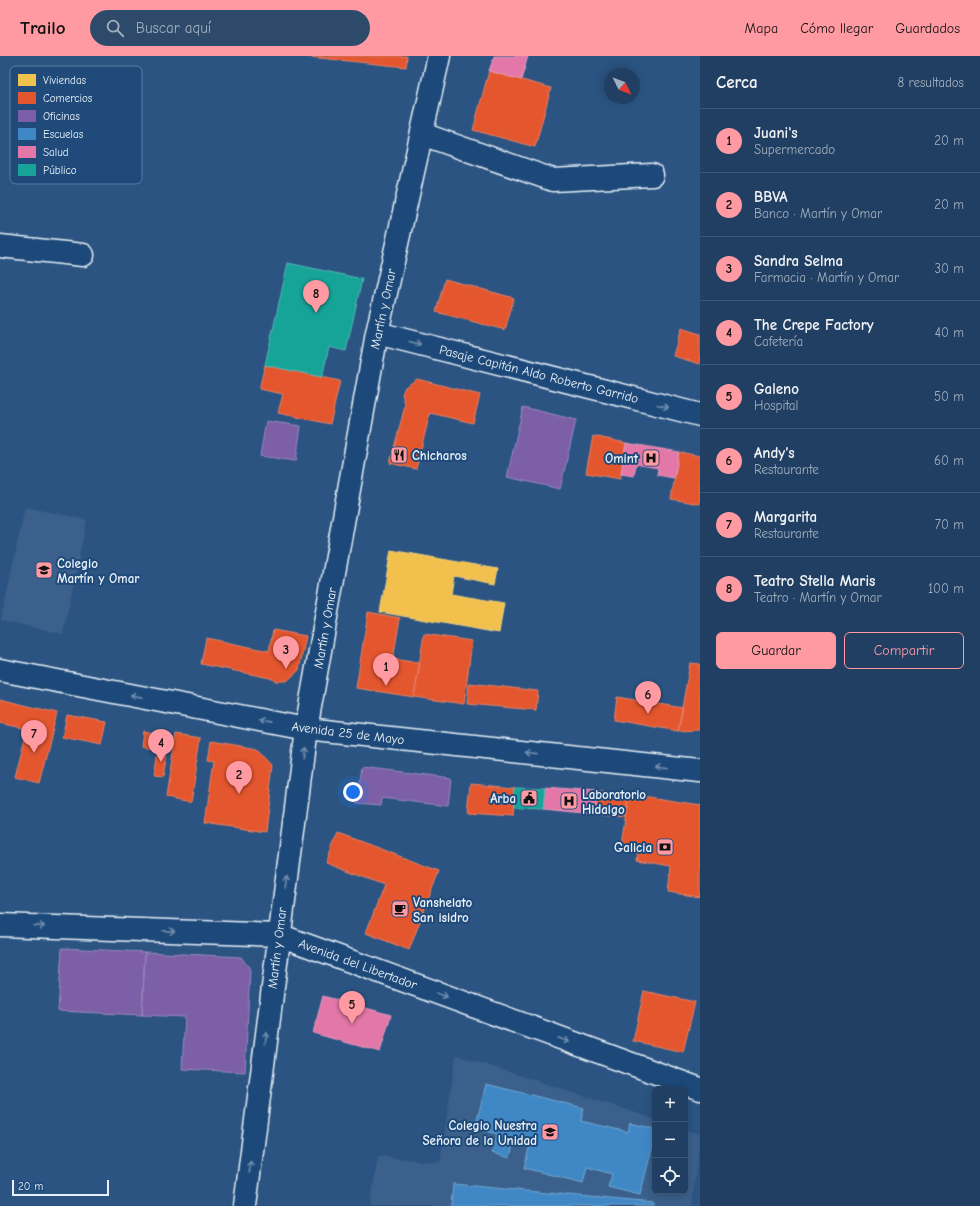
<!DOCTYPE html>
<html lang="es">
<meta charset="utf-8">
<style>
body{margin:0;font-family:"Comic Neue",sans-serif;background:#2d4a6b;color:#f1f3f6}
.controls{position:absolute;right:12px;bottom:12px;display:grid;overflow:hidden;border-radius:6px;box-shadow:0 2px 10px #0003}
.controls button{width:36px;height:36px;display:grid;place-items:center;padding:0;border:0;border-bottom:1px solid #3d5877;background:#203f62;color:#f1f3f6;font:20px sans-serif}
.compass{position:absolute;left:604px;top:12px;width:36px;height:36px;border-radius:50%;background:#203f62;box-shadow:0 2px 10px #0003;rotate:133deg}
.scale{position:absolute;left:12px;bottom:10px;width:97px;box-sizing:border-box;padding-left:4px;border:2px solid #e8f1f8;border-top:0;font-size:11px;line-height:14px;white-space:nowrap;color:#e8f1f8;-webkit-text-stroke:3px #1f4a7a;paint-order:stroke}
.you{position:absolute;left:353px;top:736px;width:14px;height:14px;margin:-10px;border:3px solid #fff;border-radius:50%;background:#1a73e8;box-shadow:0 0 0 6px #1a73e833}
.badge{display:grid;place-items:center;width:26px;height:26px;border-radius:50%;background:#ff9aa2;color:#111;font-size:13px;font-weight:700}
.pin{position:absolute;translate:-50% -33px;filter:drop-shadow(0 1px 2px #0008)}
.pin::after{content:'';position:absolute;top:21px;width:14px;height:12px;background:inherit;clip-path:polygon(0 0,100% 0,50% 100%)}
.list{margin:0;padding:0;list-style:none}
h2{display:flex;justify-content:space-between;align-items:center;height:52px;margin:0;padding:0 16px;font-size:17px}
h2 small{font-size:13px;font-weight:400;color:#a2afbe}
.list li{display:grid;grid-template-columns:26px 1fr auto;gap:12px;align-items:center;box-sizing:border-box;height:64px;padding:0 16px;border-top:1px solid #3d5877}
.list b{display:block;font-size:15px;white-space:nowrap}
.list p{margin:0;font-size:13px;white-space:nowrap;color:#a2afbe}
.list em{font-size:13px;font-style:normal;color:#a2afbe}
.actions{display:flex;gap:8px;padding:12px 16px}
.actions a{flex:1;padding:9px 0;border:1px solid #ff9aa2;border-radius:6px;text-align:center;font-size:14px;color:#ff9aa2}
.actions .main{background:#ff9aa2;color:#111}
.icon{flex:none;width:22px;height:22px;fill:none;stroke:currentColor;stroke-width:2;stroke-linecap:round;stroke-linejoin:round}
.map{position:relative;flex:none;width:700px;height:1150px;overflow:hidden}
header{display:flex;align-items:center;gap:24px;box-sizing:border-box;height:56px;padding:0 20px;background:#ff9aa2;color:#111}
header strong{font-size:19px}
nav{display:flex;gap:22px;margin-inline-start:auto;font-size:14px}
.search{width:280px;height:36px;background:#2d4a6b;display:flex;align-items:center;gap:10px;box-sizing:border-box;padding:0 14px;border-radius:22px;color:#a2afbe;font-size:15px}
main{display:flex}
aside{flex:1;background:#203f62}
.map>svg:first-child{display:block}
</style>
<header>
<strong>Trailo</strong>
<div class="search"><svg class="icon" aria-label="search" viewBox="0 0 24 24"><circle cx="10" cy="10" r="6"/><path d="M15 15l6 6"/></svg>Buscar aquí</div>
<nav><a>Mapa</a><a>Cómo llegar</a><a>Guardados</a></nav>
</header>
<main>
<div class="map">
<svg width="700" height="1150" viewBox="0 0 700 1150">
<rect width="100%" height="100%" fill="#2b5482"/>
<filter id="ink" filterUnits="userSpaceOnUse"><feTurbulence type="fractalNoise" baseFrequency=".025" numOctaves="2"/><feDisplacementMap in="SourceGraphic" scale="8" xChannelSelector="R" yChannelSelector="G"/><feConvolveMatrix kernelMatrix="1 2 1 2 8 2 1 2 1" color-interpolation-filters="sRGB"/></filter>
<g filter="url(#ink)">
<path fill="#3a608b" d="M25 451 87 464 63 578 1 564Z
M456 999 655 1063V1135H685V1073L700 1078 692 1150H370L378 1100 440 1107Z"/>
<path fill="#f2c14e" stroke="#efcf81" d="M391 494 498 513 495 528 454 520 451 538 504 547 499 577 380 556Z"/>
<path fill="#e4572e" stroke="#e5856b" d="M300 0H407L406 11Z
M489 15 551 32 535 91 473 74Z
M445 223 514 242 505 274 436 256Z
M681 272 700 278V308L673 300Z
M265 309 340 325 330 368 278 357 283 338 259 333Z
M417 323 480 339 473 367 430 357 416 413 390 407 405 350 404 344 402 338 405 331Z
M593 380 626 387 620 423 586 417Z
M679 396 700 400V448L671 443Z
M368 556 400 562 393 603 420 607 414 641 356 632Z
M273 574 306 580 299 614 287 625H276L270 622 201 608 206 582 269 595Z
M424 578 472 585 464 648 414 641Z
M690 607 700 608V674L678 675Z
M469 627 538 635 536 654 467 648Z
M617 641 683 652 678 675 614 664Z
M0 643 57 657 39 727 15 721 27 673 0 667Z
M67 659 107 666 102 689 62 681Z
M143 675 170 680 163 721 154 720 158 693 141 690Z
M176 678 201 682 191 746 166 741Z
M211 685 258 693 273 709 265 776 205 767 214 705 208 704Z
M471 727 515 731 513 760 468 757Z
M596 736 630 742 626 761 594 758Z
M630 738 700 749V841L668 836 671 810 637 804 639 792 622 789Z
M338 777 439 815 409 894 366 877 384 829 326 807Z
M644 935 695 946 683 996 633 985Z"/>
<path fill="#7b5ea7" stroke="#9c8abf" d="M523 351 576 364 560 433 507 421Z
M266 365 301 370 296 405 260 400Z
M362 711 451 722 448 750 382 742 381 749 357 747Z
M62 892 145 896 142 959 58 955Z
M145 896 241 901 250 913 245 1016 182 1013 185 961 142 959Z"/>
<path fill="#3f88c5" stroke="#72a8d4" d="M486 1028 584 1052 581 1065 628 1076 630 1067 655 1073V1081L640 1139 608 1131 612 1118 587 1111 583 1127 524 1112 530 1089 514 1085 510 1102 492 1097 497 1078 475 1072Z
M453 1128 653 1147V1150H451Z"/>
<path fill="#e377a8" stroke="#e49cc0" d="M494 0H528L521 24 489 15Z
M626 387 679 396 674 422 657 419 658 412 636 408 634 420 621 418Z
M545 732 596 736 594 758 543 753Z
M323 940 391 959 380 996 313 977Z"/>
<path fill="#17a398" stroke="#56bab5" d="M288 207 362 223 346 295 329 291 322 321 265 309Z
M515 731 545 732 543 753 514 752Z"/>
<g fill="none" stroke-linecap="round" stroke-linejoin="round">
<g stroke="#e8f1f8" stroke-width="25">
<path id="minor" d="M422 78 553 124 652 119
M0 190 83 199
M377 277 700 359
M245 1150 306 673 377 277 439 0"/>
</g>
<g stroke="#e8f1f8" stroke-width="25">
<path id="major" d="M0 614 306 673 700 715
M0 869 279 879 700 1033"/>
</g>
<use href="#minor" stroke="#1f4a7a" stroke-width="22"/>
<use href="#major" stroke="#1f4a7a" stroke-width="22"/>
</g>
<defs><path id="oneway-shaft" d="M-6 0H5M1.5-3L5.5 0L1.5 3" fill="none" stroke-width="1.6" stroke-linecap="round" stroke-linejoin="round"/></defs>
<g stroke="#6f8dac">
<use href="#oneway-shaft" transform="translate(415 287) rotate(14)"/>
<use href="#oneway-shaft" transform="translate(663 350) rotate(14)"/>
<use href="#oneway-shaft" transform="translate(136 640) rotate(-169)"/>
<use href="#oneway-shaft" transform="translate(264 665) rotate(-169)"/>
<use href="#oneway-shaft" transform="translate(303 697) rotate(-83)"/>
<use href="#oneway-shaft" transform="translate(532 697) rotate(-174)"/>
<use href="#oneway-shaft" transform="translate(661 711) rotate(-174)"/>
<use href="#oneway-shaft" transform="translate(286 826) rotate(-82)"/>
<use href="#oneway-shaft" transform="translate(39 870) rotate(2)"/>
<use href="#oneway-shaft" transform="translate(169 875) rotate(2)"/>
<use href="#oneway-shaft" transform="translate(442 939) rotate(20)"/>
<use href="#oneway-shaft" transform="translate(266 982) rotate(-83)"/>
<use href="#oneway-shaft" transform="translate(564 984) rotate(20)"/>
<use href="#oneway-shaft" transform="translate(250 1111) rotate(-83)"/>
</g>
</g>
<defs>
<g id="restaurant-square" transform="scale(0.9)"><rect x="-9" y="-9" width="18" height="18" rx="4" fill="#ff9aa2" stroke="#1f4a7a"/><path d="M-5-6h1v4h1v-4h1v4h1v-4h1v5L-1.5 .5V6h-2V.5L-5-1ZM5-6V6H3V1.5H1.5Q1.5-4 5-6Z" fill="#111"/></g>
<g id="hospital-square" transform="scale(0.9)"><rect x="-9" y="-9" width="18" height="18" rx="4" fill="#ff9aa2" stroke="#1f4a7a"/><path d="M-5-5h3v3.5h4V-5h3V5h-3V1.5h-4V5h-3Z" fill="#111"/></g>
<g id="school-square" transform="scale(0.9)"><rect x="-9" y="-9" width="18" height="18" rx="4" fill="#ff9aa2" stroke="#1f4a7a"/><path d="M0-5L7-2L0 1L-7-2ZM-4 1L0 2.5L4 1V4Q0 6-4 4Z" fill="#111"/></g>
<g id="civic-square" transform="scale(0.9)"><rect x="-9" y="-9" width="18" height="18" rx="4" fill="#ff9aa2" stroke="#1f4a7a"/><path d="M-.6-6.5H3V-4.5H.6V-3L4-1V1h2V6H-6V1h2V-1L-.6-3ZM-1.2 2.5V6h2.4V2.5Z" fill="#111"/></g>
<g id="bank-square" transform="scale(0.9)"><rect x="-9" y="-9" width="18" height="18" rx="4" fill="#ff9aa2" stroke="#1f4a7a"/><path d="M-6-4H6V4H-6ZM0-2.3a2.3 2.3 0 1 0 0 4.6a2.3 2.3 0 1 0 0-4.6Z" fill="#111"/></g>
<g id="cafe-square" transform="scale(0.9)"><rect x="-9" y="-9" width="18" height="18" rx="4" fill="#ff9aa2" stroke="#1f4a7a"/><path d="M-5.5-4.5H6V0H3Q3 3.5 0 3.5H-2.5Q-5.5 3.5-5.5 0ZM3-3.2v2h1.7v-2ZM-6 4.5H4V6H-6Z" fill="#111"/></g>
</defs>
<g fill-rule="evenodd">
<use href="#restaurant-square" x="399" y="399"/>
<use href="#hospital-square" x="651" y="402"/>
<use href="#school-square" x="44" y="514"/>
<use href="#civic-square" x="529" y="742"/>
<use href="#hospital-square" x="569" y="745"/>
<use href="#bank-square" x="665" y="791"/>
<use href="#cafe-square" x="400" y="853"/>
<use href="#school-square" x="550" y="1076"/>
</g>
<g text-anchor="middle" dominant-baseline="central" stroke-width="4" stroke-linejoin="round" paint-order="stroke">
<g font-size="13" fill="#e8f1f8" stroke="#1f4a7a">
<text transform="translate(383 253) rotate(-78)">Martín y Omar</text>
<text transform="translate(539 318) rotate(14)">Pasaje Capitán Aldo Roberto Garrido</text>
<text transform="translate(325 572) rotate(-80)">Martín y Omar</text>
<text transform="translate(348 677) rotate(7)">Avenida 25 de Mayo</text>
<text transform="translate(277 892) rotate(-83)">Martín y Omar</text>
<text transform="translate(358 908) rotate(20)">Avenida del Libertador</text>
</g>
<g font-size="13" font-weight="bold" fill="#e8f1f8" stroke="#1f4a7a" text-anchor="start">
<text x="412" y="399">Chicharos</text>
<text x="638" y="402" text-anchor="end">Omint</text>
<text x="57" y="507">Colegio<tspan x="57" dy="15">Martín y Omar</tspan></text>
<text x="582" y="738">Laboratorio<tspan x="582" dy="15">Hidalgo</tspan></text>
<text x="516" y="742" text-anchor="end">Arba</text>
<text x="652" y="791" text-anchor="end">Galicia</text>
<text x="413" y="846">Vanshelato<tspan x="413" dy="15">San isidro</tspan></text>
<text x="537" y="1069" text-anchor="end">Colegio Nuestra<tspan x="537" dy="15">Señora de la Unidad</tspan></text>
</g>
</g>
<rect x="10" y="10" width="132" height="118" rx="6" fill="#1f4a7a" stroke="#5b7ca0" stroke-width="1"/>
<rect x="18" y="18" width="18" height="12" fill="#f2c14e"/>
<rect x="18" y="36" width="18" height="12" fill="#e4572e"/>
<rect x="18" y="54" width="18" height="12" fill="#7b5ea7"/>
<rect x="18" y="72" width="18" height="12" fill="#3f88c5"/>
<rect x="18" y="90" width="18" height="12" fill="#e377a8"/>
<rect x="18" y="108" width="18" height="12" fill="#17a398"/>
<g font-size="11" fill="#e8f1f8">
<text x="43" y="28">Viviendas</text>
<text x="43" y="46">Comercios</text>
<text x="43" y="64">Oficinas</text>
<text x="43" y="82">Escuelas</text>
<text x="43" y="100">Salud</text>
<text x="43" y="118">Público</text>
</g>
</svg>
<div class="controls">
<button>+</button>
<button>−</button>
<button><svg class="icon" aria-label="locate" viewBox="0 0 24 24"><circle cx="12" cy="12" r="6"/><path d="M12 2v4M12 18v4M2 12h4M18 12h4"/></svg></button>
</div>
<svg class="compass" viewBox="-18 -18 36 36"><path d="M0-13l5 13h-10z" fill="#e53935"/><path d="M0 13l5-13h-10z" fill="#a2afbe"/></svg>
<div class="scale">20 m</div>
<div class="you"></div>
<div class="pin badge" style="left:386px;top:630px">1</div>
<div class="pin badge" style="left:239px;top:738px">2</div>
<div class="pin badge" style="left:286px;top:613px">3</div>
<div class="pin badge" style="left:161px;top:706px">4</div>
<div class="pin badge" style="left:352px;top:968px">5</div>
<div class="pin badge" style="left:648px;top:658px">6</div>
<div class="pin badge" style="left:34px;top:697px">7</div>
<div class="pin badge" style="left:316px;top:257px">8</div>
</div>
<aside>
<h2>Cerca<small>8 resultados</small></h2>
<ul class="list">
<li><span class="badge">1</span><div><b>Juani's</b><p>Supermercado</p></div><em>20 m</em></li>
<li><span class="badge">2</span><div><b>BBVA</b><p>Banco · Martín y Omar</p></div><em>20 m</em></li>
<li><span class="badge">3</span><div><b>Sandra Selma</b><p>Farmacia · Martín y Omar</p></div><em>30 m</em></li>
<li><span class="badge">4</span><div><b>The Crepe Factory</b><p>Cafetería</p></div><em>40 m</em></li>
<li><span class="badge">5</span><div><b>Galeno</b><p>Hospital</p></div><em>50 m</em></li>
<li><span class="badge">6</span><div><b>Andy's</b><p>Restaurante</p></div><em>60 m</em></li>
<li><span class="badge">7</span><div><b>Margarita</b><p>Restaurante</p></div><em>70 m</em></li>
<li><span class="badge">8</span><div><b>Teatro Stella Maris</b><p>Teatro · Martín y Omar</p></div><em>100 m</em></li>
</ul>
<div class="actions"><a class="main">Guardar</a><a>Compartir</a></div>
</aside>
</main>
